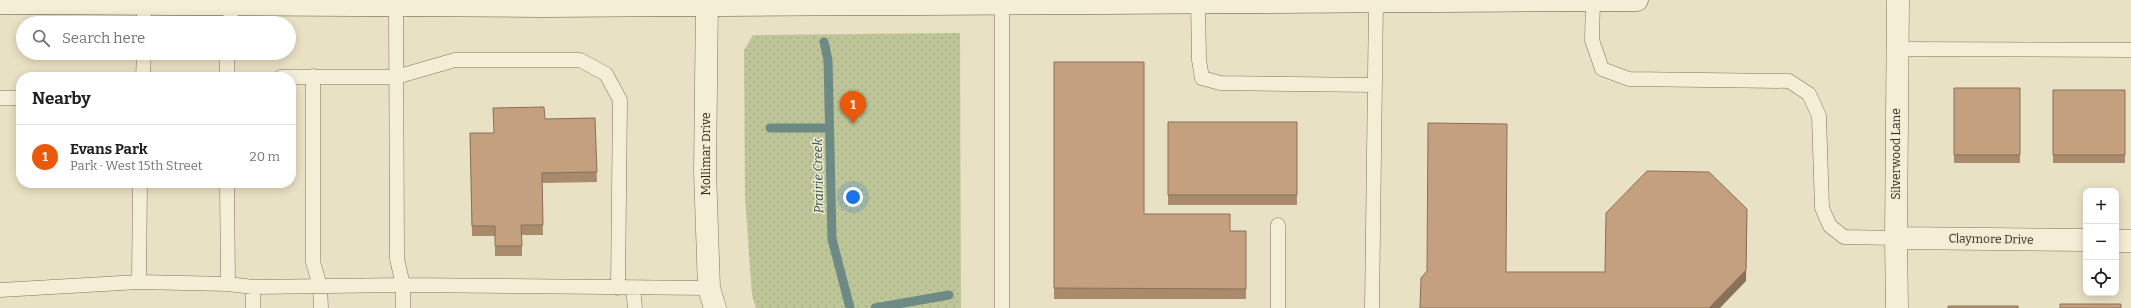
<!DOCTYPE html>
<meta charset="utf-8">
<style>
body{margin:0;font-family:Bitter,serif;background:#f2f2f2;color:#202124}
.controls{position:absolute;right:12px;bottom:12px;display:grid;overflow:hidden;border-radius:8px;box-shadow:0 2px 10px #0003}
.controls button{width:36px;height:36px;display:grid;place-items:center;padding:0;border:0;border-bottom:1px solid #e0e0e0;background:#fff;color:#202124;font:20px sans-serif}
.you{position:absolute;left:853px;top:197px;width:14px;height:14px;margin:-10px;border:3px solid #fff;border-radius:50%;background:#1a73e8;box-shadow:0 0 0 6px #1a73e833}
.badge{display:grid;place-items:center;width:26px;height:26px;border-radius:50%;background:#ea580c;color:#fff;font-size:13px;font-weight:700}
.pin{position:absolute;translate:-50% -33px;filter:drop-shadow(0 1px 2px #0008)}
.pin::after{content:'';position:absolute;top:21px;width:14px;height:12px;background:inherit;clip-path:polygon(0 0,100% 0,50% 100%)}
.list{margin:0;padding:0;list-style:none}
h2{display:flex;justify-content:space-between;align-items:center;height:52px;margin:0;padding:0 16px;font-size:17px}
h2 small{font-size:13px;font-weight:400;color:#757577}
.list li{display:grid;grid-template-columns:26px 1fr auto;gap:12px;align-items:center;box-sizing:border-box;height:64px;padding:0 16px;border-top:1px solid #e0e0e0}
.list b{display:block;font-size:15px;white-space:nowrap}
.list p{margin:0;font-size:13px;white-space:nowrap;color:#757577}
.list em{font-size:13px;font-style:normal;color:#757577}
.icon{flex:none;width:22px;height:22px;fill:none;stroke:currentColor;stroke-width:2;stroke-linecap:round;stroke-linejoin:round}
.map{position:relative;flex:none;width:2131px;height:308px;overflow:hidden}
.search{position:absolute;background:#fff;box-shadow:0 2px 10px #0003;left:16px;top:16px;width:280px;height:44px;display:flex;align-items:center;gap:10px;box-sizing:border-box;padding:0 14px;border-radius:22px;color:#757577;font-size:15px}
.panel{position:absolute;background:#fff;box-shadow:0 2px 10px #0003;left:16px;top:72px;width:280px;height:116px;border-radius:16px}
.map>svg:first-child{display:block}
</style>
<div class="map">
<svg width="2131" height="308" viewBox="0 0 2131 308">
<defs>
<pattern id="grass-dots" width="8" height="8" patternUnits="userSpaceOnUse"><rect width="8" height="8" fill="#bec699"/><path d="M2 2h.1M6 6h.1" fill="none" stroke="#a4aa83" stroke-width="1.8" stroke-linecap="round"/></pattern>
</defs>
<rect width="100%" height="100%" fill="#e9e1c4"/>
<path fill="url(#grass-dots)" d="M960 33 961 308H756L752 295 745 197 744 50 753 35Z"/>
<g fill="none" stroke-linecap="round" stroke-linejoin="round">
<path stroke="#6e8a85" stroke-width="9" d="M824 42 828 60 832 239 850 308
M770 128H829
M875 308 949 295"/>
<g stroke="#82735c" stroke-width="15">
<path id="service" d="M1593 1 1592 40 1602 69 1629 79 1789 81 1809 94 1819 116 1822 208 1830 226 1844 237 1896 238
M1198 2 1199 60 1202 78 1220 83 1374 85
M396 5 397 259 403 285 709 288
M144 23V4
M229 23 233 5
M1897 49 2131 50
M227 53V77
M313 76V262L320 286 321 308
M143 77 144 53
M281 77H396L455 60H580L606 74 620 100 618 288
M0 98H21
M140 183 139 282 228 284 227 183
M228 284 253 287 403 285V308
M253 287V308
M633 288 635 308
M0 290 139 282
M1002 308V3
M1278 308V225
M1372 308 1376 0"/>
</g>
<g stroke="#82735c" stroke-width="23">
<path id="minor" d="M707 0 705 171 709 288 715 308
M1896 238 2086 240
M2116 241H2131
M1897 308 1896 238 1898 0"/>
</g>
<g stroke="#645540" stroke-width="23">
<path id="secondary" d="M0 3 542 6 1637 0"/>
</g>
<use href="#service" stroke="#f5eed7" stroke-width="14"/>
<use href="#minor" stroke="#f5eed7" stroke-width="22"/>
<use href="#secondary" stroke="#f5eed7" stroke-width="22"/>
</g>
<path fill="#a98a6c" d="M1054 62 1144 214 1230 231H1246V299H1054Z
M1954 88H2020V163H1954Z
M2053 90H2125V163H2053Z
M595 118 597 182 542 183 543 235H522V256H495V236H472L470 133H494L545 119Z
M1168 122H1297V205H1168Z"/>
<path fill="#897058" d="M1747 209 1746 281 1720 308H1709Z"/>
<path fill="#c4a07e" stroke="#897058" d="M1054 62H1144V214H1230V231H1246V289L1054 288Z
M1954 88H2020V155H1954Z
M2053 90H2125V155H2053Z
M544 107 545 119 595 118 597 172 542 173 543 225H521L522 246H495V226H472L470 133H494L493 108Z
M1168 122H1297V195H1168Z
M1428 123 1507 124 1506 272H1605L1606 213 1647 171 1709 172 1747 209 1746 270 1709 308H1420L1421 278 1427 271Z
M2060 304H2121V308H2060Z
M1948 306H2018V308H1948Z"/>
<g text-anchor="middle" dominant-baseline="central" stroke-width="3" stroke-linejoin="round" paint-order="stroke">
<g font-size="12" fill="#342b1f" stroke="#f2ebd3">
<text transform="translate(706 154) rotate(-90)">Mollimar Drive</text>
<text transform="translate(1896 154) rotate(-90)">Silverwood Lane</text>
<text transform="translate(1991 239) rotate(1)">Claymore Drive</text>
</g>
<g font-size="13" font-style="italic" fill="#305252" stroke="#f2ebd3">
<text transform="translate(818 176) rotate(-91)">Prairie Creek</text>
</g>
</g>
</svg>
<div class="controls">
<button>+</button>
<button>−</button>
<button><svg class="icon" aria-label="locate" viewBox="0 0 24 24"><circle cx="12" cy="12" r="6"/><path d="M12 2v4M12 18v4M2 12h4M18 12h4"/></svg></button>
</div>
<div class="you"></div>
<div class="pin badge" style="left:853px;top:124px">1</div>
<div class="search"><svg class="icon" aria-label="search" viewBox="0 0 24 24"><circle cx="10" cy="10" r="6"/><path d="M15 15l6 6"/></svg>Search here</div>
<section class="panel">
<h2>Nearby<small></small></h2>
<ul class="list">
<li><span class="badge">1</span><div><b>Evans Park</b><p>Park · West 15th Street</p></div><em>20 m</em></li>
</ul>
</section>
</div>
